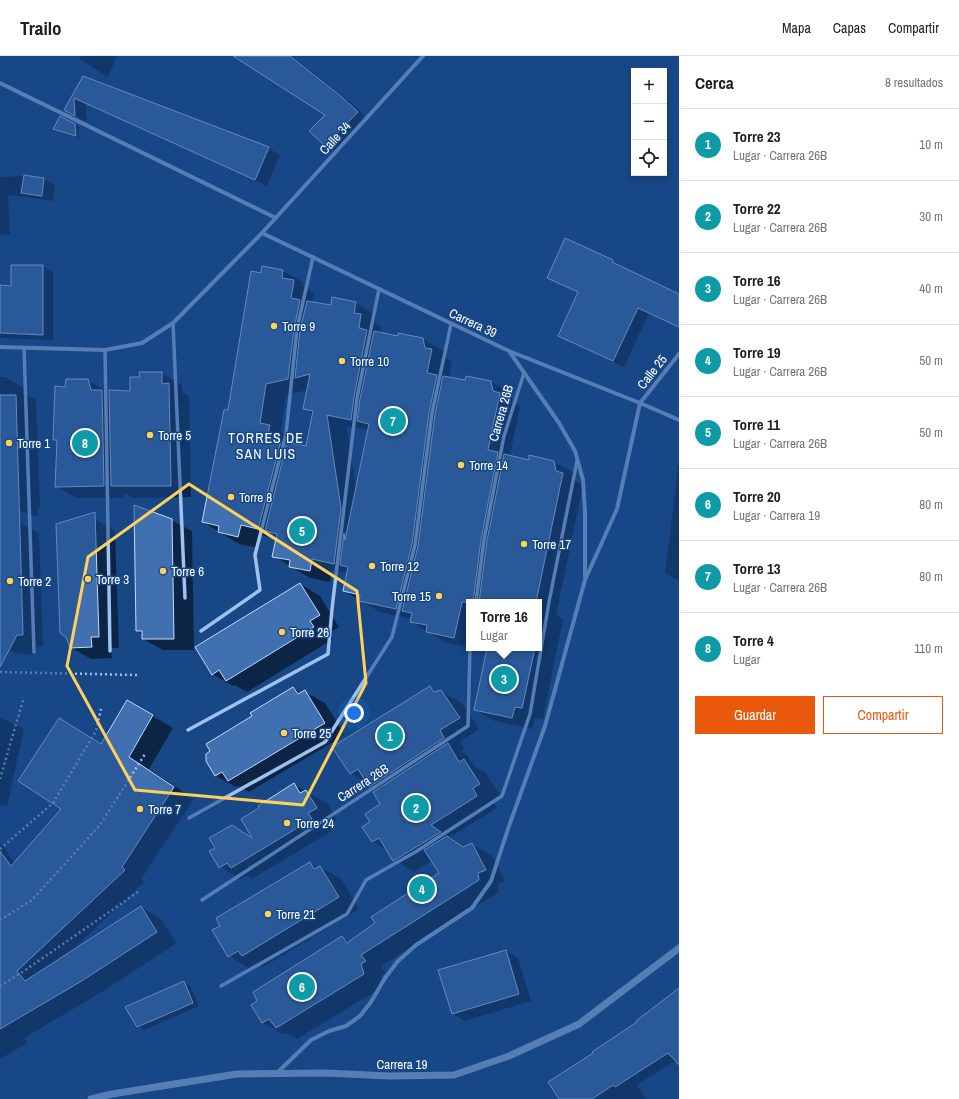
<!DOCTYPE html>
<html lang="es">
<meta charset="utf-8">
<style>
body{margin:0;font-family:"Archivo Narrow",sans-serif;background:#f6f6f6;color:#202124}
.controls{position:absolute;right:12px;top:12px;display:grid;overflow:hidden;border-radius:0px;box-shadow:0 2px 6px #0003}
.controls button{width:36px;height:36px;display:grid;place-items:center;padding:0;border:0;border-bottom:1px solid #e0e0e0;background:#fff;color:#202124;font:20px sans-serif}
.you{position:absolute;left:354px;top:657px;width:14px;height:14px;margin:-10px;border:3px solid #fff;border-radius:50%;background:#1a73e8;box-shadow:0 0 0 6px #1a73e833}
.badge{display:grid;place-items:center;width:26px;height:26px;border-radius:50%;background:#ea580c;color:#fff;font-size:13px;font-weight:700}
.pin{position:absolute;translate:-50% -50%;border:2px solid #fff;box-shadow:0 1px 4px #0006}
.popup{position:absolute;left:466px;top:543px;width:76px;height:52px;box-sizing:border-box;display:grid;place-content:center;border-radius:0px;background:#fff;filter:drop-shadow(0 1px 3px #0005);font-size:13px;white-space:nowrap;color:#757577}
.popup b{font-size:15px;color:#202124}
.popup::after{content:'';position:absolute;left:50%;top:100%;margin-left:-8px;border:8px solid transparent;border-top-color:#fff}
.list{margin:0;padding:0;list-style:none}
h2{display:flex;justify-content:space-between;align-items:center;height:52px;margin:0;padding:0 16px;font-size:17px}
h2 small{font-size:13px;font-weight:400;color:#757577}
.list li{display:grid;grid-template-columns:26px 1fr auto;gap:12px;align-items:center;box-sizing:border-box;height:72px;padding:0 16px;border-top:1px solid #e0e0e0}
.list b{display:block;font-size:15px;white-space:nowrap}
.list p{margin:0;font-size:13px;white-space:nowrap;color:#757577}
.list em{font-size:13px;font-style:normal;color:#757577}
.actions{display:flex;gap:8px;padding:12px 16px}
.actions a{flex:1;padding:9px 0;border:1px solid #ea580c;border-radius:0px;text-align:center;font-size:14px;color:#ea580c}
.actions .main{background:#ea580c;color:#fff}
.icon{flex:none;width:22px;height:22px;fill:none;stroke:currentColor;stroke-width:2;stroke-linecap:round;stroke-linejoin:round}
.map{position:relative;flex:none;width:679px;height:1043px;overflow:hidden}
header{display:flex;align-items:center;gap:24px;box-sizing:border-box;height:56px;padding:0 20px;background:#fff;border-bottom:1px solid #e0e0e0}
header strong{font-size:19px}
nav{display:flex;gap:22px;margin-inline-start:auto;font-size:14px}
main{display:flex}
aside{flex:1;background:#fff}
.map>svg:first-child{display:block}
</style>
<header>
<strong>Trailo</strong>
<nav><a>Mapa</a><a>Capas</a><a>Compartir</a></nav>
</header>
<main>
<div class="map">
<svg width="679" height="1043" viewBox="0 0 679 1043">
<rect width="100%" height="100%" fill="#184786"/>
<path fill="#0007" fill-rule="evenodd" d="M81 0H117L108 21 79 3Z
M235 0H292L353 48 368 63 336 96 325 90 326 59Z
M83 22 268 92 280 99 267 130 86 48 87 66 65 54Z
M75 69 79 71V82L54 73Z
M24 120 44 123 55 129 53 145 8 139 10 178 0 179V121Z
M612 205 623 211V212L679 239V271L649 257 624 311 559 280 579 237 548 222Z
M43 210 53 216V284L0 282V230L12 231Z
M283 215 303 226 302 230 314 237 312 247 332 250 333 243 356 247 376 259 375 267 381 271 380 278 399 282 423 283 443 295 444 301 452 306 449 322 466 325 491 326 512 338V345L520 350 510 400 530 405 554 406 575 417V425L583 429 556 559 563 563 543 663 535 662 532 673 495 665 475 654 487 592H539V546H469V580L467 591 447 587 411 566V563L380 556 344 535 348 517 332 514 330 526 310 522 274 500 277 483 261 479 259 492 239 488 203 466 262 218ZM354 253H356L354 262H352ZM308 334 304 353 313 358 307 391 289 387 290 382 281 376 286 339ZM347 370 368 374 356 434Z
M161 317 182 329V336L189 340 191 441 132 442 124 437V442H77L56 430 58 385 54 383 66 332 87 324 108 336 110 342 131 336 141 322Z
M0 321H5L25 333V338L36 344 40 452H38V461L0 448Z
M679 405V525L665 517Z
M95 463 115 475 119 592H111L112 602 91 603 70 591Z
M171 464 192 475 194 594H163L143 583V578L136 575Z
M0 466H18L39 477 43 590 37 591 33 599 15 597 0 588Z
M300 528 320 540 339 571 329 577 333 583 247 636 235 629 233 630 212 618Z
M430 631 438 636 441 635 462 647 479 673 460 686 464 693 461 696 468 700 474 710 485 716 500 739 492 744 497 752 450 781 465 791 472 788 492 800 505 825 498 829 499 836 381 910 385 917 381 920 384 930 297 983 286 977 283 978 263 967 342 881 350 886 376 868 440 817 432 805 414 816 394 804 387 794 373 786 371 766 381 748 377 734 351 717Z
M293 632 302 637 305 636 325 647 345 679 249 736 238 730 236 731 216 720 254 661Z
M127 645 173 672 149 713 194 743 141 823 144 826 68 898 141 851 161 863 177 887 100 937 24 982 27 987 0 1003V789L4 791 14 807 63 753Z
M0 661 24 673 7 750 0 748Z
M294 729 327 747 337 764 328 769 332 775 252 823 246 820 240 823 220 811 216 792 232 770 253 782Z
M310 807 319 812 320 811 341 823 359 853 263 911 257 907 249 912 229 900 222 870Z
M506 895 518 902 531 945 465 965 453 958 439 915Z
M184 927 190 930 199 950 144 974 138 970Z
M679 933V1008L676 1004 637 1029 646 1043H560L639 967Z"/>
<path fill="#4070af" stroke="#c3dbf9" d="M233 0H290L342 41 358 56 325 90 309 75 325 59Z
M83 20 269 91 255 124 74 42 75 60 64 54Z
M60 60 75 68 76 80 53 73Z
M24 119 44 122 42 140 21 137Z
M565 182 613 204 612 206 679 238V271L638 252 613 305 558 280 578 236 547 222Z
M11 209H43V279L0 277V229L11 230Z
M262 210 283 214 282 222 294 224 291 242 300 244 294 273 288 323 266 328 260 367 270 369 267 382 281 385 258 473 241 469 238 481 218 476 219 470 202 466 224 354H228L251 215 261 217Z
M332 241 356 246 354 257 361 258 359 272 367 274 354 341 351 364 327 359 341 452 334 508 312 503 310 515 289 511 290 504 272 501 277 478 265 475 287 386 306 390 313 355 303 353 310 318 295 322 300 274 307 245 331 249Z
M374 275 398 280V277L423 282 425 292 432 293 427 317 437 319 429 357 412 488 396 553 359 545 360 539 343 535 348 511 340 509 344 477 345 484 369 368 357 365 360 343Z
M139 316H162V328L169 327 171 430H111L109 334 130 335V321H140Z
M443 320 465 324 466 320 491 325 493 335 500 337 488 394 498 396 481 484 473 546H462L454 582 426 576 427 569 410 566 412 557 402 555 418 490 435 358Z
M66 323H88L91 334H102L104 430 55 431 57 384H53L55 330 65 331Z
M0 339H16L23 579H17L0 611Z
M504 398 529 404V399L554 405 556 415 563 417 536 546H479L487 485Z
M134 449 172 463 174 583H142V575H136Z
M95 456 99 581H91L92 591 70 592 66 581 60 577 56 468Z
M300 527 320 559 310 565 314 571 226 625 219 614 212 619 195 591Z
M487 592H535L522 652 515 651 512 662 474 654Z
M430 630 434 636 441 634 460 662 440 674 444 682 369 731 358 713 350 718 332 691Z
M293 631 298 638 305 634 325 667 228 725 222 716 215 720 206 705V698L210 695 206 688 252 660 250 657Z
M127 644 153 659 129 701 174 731 122 811 125 814 17 915 25 925 141 850 157 876 80 926 0 973V795L11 810 61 753 18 725 59 662 101 688Z
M448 687 459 706 464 703 480 728 473 732 477 740 431 769 441 776 393 805 379 782 372 786 362 771 370 766 365 758 380 748 373 736Z
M294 727 300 737 306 734 317 752 308 757 312 763 231 812 227 807 219 812 209 795 215 792 209 782 232 769 252 782 241 763 259 752 258 750Z
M447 780 463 791 472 787 486 814 478 817 479 824 361 899 366 905 361 908 364 918 276 972 269 963 262 967 251 949 257 945 253 936 342 880 347 887 375 867 371 861 439 817 424 794Z
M310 806 314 813 320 810 339 841 242 900 238 895 228 901 212 874 220 870 216 862Z
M506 894 519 938 452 958 438 914Z
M184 925 193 947 137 971 125 951Z
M679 932V1009L668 997 615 1031 613 1029 592 1043H559L548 1026 593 997 592 996 637 966 636 965Z"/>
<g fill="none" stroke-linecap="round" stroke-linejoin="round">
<path stroke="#9ec1ed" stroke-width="2.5" stroke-dasharray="2 3" stroke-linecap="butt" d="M0 616 137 619
M0 723 24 641
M0 793 53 747 96 675 101 653
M0 864 32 844 100 769 145 698
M0 930 24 915 138 836"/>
<path stroke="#9ec1ed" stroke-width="3.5" d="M173 267 185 542
M24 292 34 596
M105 294 110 595
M476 546 484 484 504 380 524 317
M201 575 260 534 255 499 286 378 297 273 313 201
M188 674 328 598 332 553 357 342 379 233
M189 762 325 686 392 581 415 489 432 357 451 268
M202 844 468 670 470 592
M221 930 347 858 366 824 417 795 502 740 530 658 549 546 577 405"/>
<path stroke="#9ec1ed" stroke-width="4" d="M0 27 276 162
M262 177 509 295 640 347 679 364
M0 291 105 294 142 287 173 267 262 177 423 0
M509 295 559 367 575 395 583 424 585 456V521
M277 1017 311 984 329 975 346 970 360 960 371 946 385 922 398 905 416 889 472 852 491 825 509 770 545 670 585 524 617 453 640 347 679 298"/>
<path stroke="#9ec1ed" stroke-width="7" d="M91 1043 112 1038 237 1018 325 1017 390 1020 454 1019 509 1000 579 968 679 892"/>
</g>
<path d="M0 0H679V1043H0ZM189 428 357 535 366 627 303 749 135 734 67 610 88 501Z" fill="#184786" fill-opacity=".55" fill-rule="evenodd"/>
<path fill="none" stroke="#ffd15a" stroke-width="3" stroke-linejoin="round" d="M189 428 357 535 366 627 303 749 135 734 67 610 88 501Z"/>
<g fill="#ffd15a" stroke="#184786" stroke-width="1.5">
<circle cx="274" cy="270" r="4"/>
<circle cx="342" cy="305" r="4"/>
<circle cx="150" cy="379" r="4"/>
<circle cx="9" cy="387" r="4"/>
<circle cx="461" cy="409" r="4"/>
<circle cx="231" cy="441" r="4"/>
<circle cx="524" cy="488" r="4"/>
<circle cx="372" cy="510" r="4"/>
<circle cx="163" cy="515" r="4"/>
<circle cx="88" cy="523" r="4"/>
<circle cx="10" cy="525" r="4"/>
<circle cx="439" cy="540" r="4"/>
<circle cx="282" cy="576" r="4"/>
<circle cx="284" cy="677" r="4"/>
<circle cx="140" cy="753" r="4"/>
<circle cx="287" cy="767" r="4"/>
<circle cx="268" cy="858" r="4"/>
</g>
<g text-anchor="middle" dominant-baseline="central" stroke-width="3" stroke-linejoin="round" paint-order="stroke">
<g font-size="13" fill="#fff" stroke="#184786">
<text transform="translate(335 82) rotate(-48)">Calle 34</text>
<text transform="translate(473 267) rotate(25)">Carrera 39</text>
<text transform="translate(652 316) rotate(-52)">Calle 25</text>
<text transform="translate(501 357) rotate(-74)">Carrera 26B</text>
<text transform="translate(363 727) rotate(-33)">Carrera 26B</text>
<text x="402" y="1008">Carrera 19</text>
</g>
<g font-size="13" fill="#fff" stroke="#184786" text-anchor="start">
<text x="282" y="270">Torre 9</text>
<text x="350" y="305">Torre 10</text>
<text x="158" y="379">Torre 5</text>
<text x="17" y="387">Torre 1</text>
<text x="469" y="409">Torre 14</text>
<text x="239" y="441">Torre 8</text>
<text x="532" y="488">Torre 17</text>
<text x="380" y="510">Torre 12</text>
<text x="171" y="515">Torre 6</text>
<text x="96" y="523">Torre 3</text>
<text x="18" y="525">Torre 2</text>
<text x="431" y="540" text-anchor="end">Torre 15</text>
<text x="290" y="576">Torre 26</text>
<text x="292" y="677">Torre 25</text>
<text x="148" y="753">Torre 7</text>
<text x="295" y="767">Torre 24</text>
<text x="276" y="858">Torre 21</text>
</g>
<g font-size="14" letter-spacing="1" fill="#fff" stroke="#184786">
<text x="266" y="382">TORRES DE<tspan x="266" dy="16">SAN LUIS</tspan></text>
</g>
</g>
</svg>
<div class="controls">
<button>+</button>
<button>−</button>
<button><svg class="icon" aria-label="locate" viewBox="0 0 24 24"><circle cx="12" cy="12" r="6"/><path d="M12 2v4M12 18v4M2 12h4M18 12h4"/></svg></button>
</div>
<div class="you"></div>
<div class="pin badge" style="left:390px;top:680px;background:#0f9aa8">1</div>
<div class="pin badge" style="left:416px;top:752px;background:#0f9aa8">2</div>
<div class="pin badge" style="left:504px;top:623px;background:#0f9aa8">3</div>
<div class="popup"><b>Torre 16</b>Lugar</div>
<div class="pin badge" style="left:422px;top:833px;background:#0f9aa8">4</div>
<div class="pin badge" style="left:302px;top:475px;background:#0f9aa8">5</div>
<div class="pin badge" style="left:302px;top:931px;background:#0f9aa8">6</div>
<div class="pin badge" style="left:393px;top:365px;background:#0f9aa8">7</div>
<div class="pin badge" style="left:85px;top:387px;background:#0f9aa8">8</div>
</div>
<aside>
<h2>Cerca<small>8 resultados</small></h2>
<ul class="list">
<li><span class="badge" style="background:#0f9aa8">1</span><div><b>Torre 23</b><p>Lugar · Carrera 26B</p></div><em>10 m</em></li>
<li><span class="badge" style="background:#0f9aa8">2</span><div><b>Torre 22</b><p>Lugar · Carrera 26B</p></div><em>30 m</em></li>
<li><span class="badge" style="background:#0f9aa8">3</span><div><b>Torre 16</b><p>Lugar · Carrera 26B</p></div><em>40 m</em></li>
<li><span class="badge" style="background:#0f9aa8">4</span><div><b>Torre 19</b><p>Lugar · Carrera 26B</p></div><em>50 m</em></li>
<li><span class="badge" style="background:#0f9aa8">5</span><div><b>Torre 11</b><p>Lugar · Carrera 26B</p></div><em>50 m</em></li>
<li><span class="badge" style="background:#0f9aa8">6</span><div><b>Torre 20</b><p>Lugar · Carrera 19</p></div><em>80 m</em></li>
<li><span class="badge" style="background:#0f9aa8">7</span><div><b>Torre 13</b><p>Lugar · Carrera 26B</p></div><em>80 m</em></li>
<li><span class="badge" style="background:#0f9aa8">8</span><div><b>Torre 4</b><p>Lugar</p></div><em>110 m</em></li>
</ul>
<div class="actions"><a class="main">Guardar</a><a>Compartir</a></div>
</aside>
</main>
